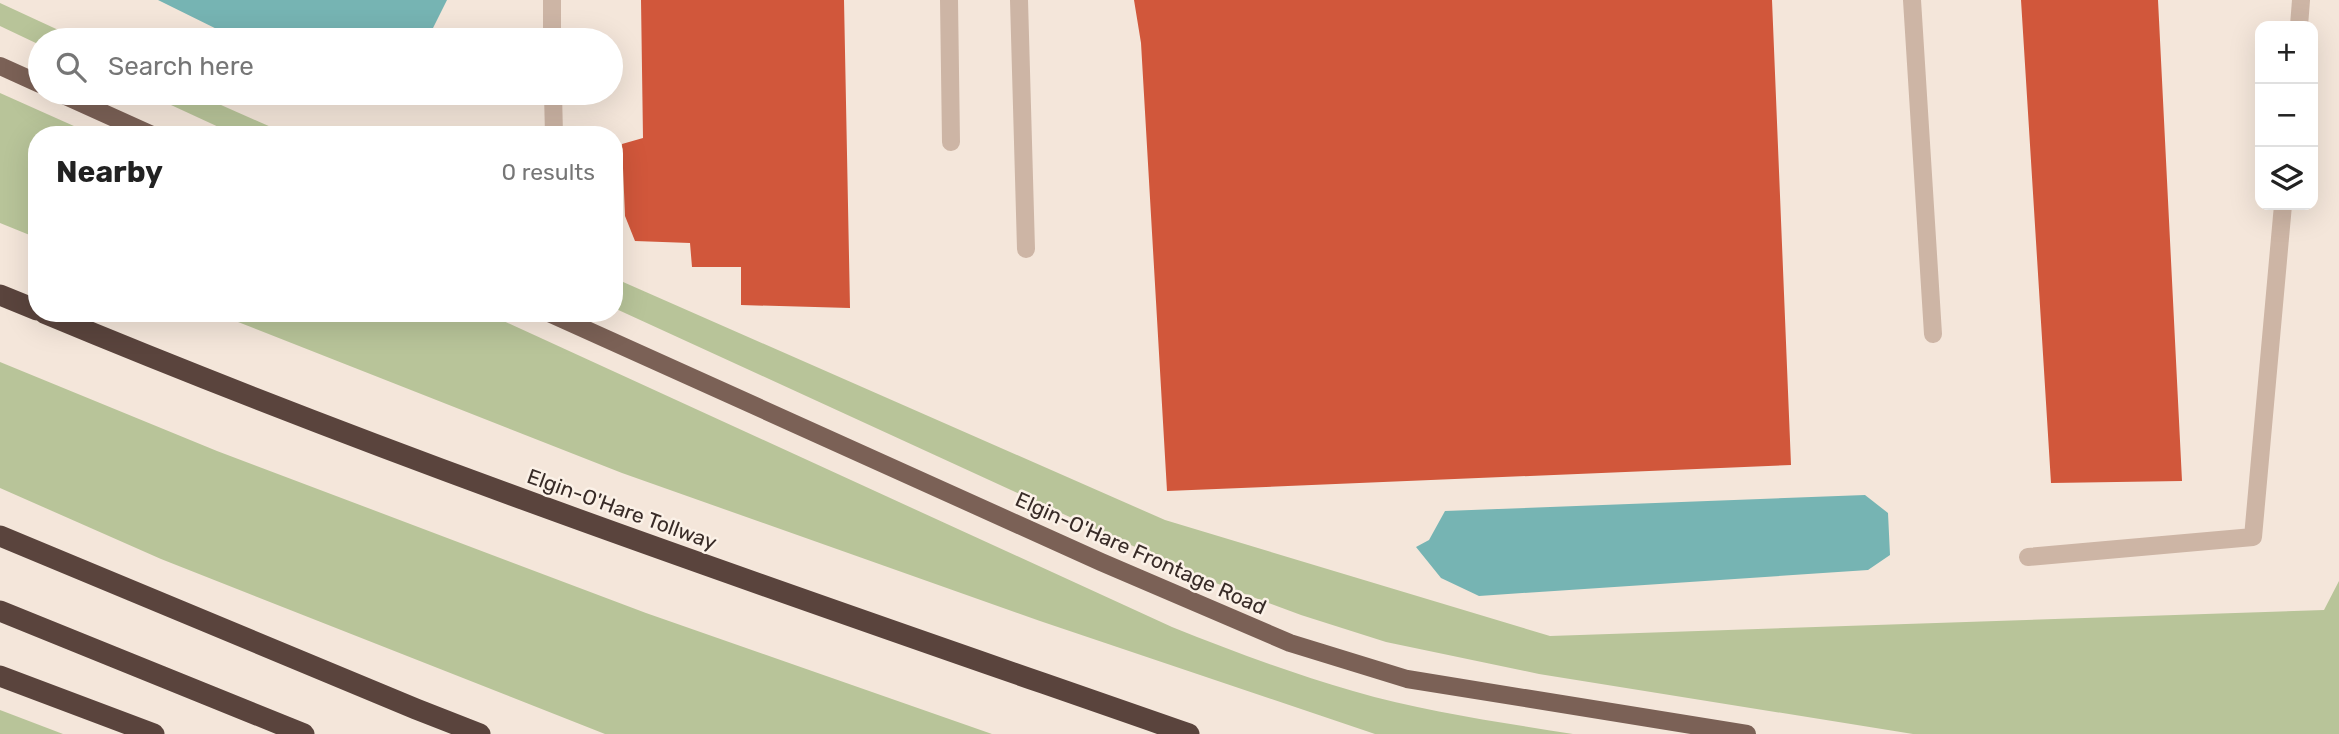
<!DOCTYPE html>
<meta charset="utf-8">
<style>
body{margin:0;font-family:Rubik,sans-serif;background:#f6f6f6;color:#222}
.controls{position:absolute;right:21px;top:21px;display:grid;overflow:hidden;border-radius:14px;box-shadow:0 7px 28px #0002}
.controls button{width:63px;height:63px;display:grid;place-items:center;padding:0;border:0;border-bottom:2px solid #e0e0e0;background:#fff;color:#222;font:35px sans-serif}
.list{margin:0;padding:0;list-style:none}
h2{display:flex;justify-content:space-between;align-items:center;height:91px;margin:0;padding:0 28px;font-size:30px}
h2 small{font-size:23px;font-weight:400;color:#767676}
.icon{flex:none;width:38px;height:38px;fill:none;stroke:currentColor;stroke-width:2;stroke-linecap:round;stroke-linejoin:round}
.map{position:relative;flex:none;width:2339px;height:734px;overflow:hidden}
.search{position:absolute;background:#fff;box-shadow:0 7px 28px #0002;left:28px;top:28px;width:595px;height:77px;display:flex;align-items:center;gap:18px;box-sizing:border-box;padding:0 24px;border-radius:38px;color:#767676;font-size:26px}
.panel{position:absolute;background:#fff;box-shadow:0 7px 28px #0002;left:28px;top:126px;width:595px;height:196px;border-radius:28px}
.map>svg:first-child{display:block}
</style>
<div class="map">
<svg width="2339" height="734" viewBox="0 0 2339 734">
<rect width="100%" height="100%" fill="#f4e6da"/>
<path fill="#b8c499" d="M0 3 80 40H40V45L0 26Z
M0 93 94 135H37V238L0 223Z
M145 93H194L289 135H236Z
M614 278 1165 520 1550 636 2324 610 2339 581V734H1913L1539 674 1386 642 1301 615 1205 579 614 308Z
M215 313H486L1172 627C1232 651 1291 673 1353 691 1425 712 1499 722 1573 734H1375L1040 621 622 473Z
M0 362 217 451 646 613 992 734H605L161 559 0 488Z
M0 710 63 734H0Z"/>
<path fill="#76b4b3" d="M158 0H447L427 40H239Z
M1865 495 1888 513 1890 555 1868 570 1479 596 1441 578 1416 547 1429 540 1445 511Z"/>
<path fill="#d1573b" d="M641 0H844L850 308 741 305V267H692L690 243 635 241 625 216 622 144 643 138Z
M1134 0H1772L1791 465 1167 491 1141 43Z
M2021 0H2158L2182 481 2051 483Z"/>
<g fill="none" stroke-linecap="round" stroke-linejoin="round">
<path stroke="#cdb5a5" stroke-width="18" d="M552 0V40
M949 0 951 142
M1019 0 1026 249
M1912 0 1933 334
M2299 26 2301 0
M553 93 554 135
M2028 557 2253 537 2283 205"/>
<path stroke="#7b6156" stroke-width="18" d="M0 66 40 84
M59 93 152 135
M549 313 1101 562 1290 643 1407 679 1747 734"/>
<path stroke="#5a443d" stroke-width="21" d="M0 295 37 310
M44 313C420 470 805 600 1189 734
M0 536 416 709 480 734
M0 611 304 734
M0 676 154 734"/>
</g>
<g text-anchor="middle" dominant-baseline="central" stroke-width="5" stroke-linejoin="round" paint-order="stroke">
<g font-size="21" fill="#382b27" stroke="#fbf1e7">
<text transform="translate(622 509) rotate(20)">Elgin-O'Hare Tollway</text>
<text transform="translate(1141 553) rotate(24)">Elgin-O'Hare Frontage Road</text>
</g>
</g>
</svg>
<div class="controls">
<button>+</button>
<button>−</button>
<button><svg class="icon" aria-label="layers" viewBox="0 0 24 24"><path d="M12 4l9 5-9 5-9-5zM3 14l9 5 9-5"/></svg></button>
</div>
<div class="search"><svg class="icon" aria-label="search" viewBox="0 0 24 24"><circle cx="10" cy="10" r="6"/><path d="M15 15l6 6"/></svg>Search here</div>
<section class="panel">
<h2>Nearby<small>0 results</small></h2>
<ul class="list">
</ul>
</section>
</div>
